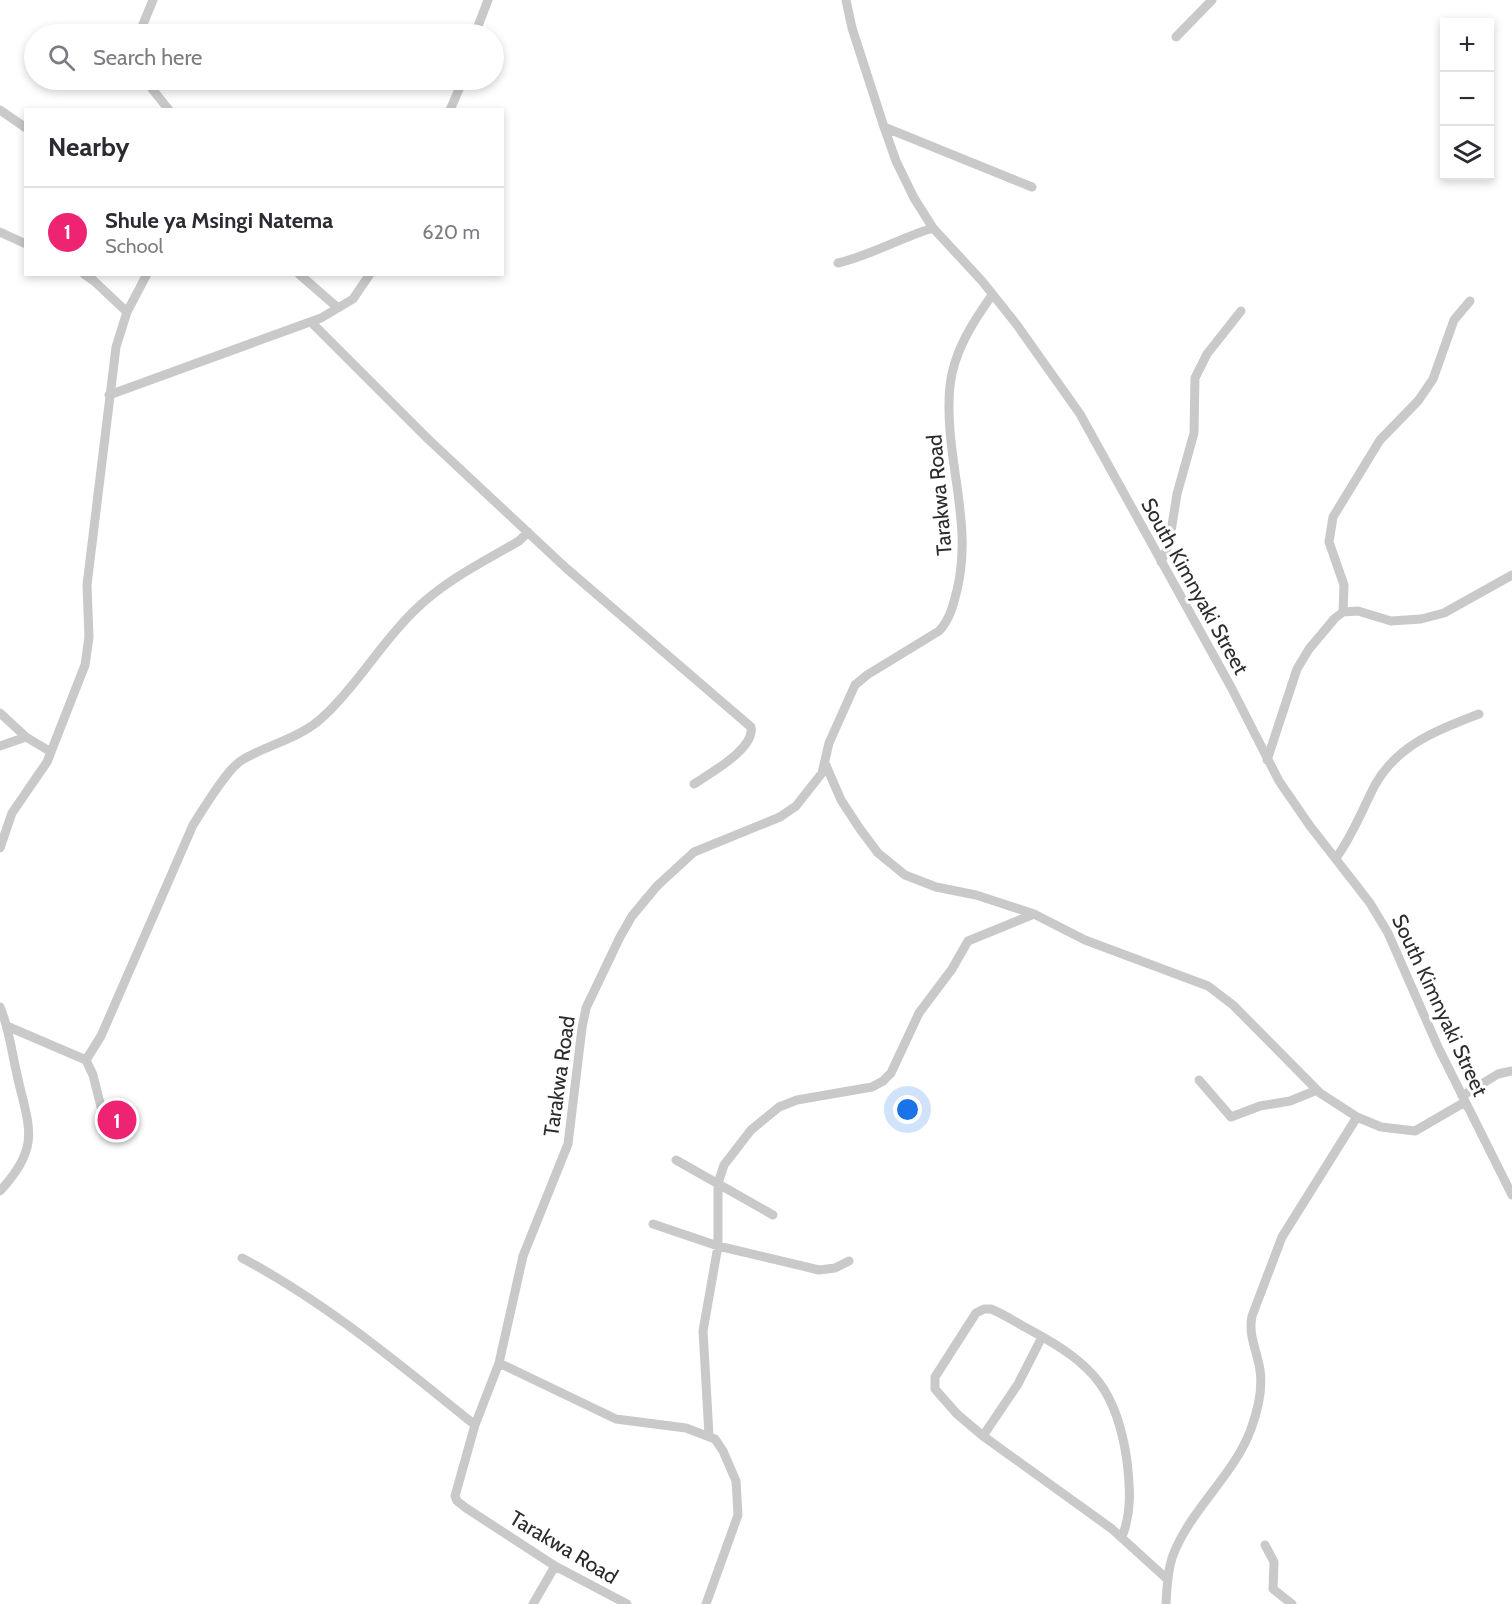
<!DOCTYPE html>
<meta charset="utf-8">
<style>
body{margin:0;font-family:Cabin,sans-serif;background:#f7f7f7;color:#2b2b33}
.controls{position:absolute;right:18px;top:18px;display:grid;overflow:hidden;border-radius:0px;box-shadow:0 3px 9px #0003}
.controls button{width:54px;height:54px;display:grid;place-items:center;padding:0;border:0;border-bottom:2px solid #e1e1e2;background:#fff;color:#2b2b33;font:30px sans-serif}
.you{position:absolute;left:908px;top:1110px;width:21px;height:21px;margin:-15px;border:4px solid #fff;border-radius:50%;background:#1a73e8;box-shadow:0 0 0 9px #1a73e833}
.badge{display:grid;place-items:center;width:39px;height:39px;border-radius:50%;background:#ee2371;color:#fff;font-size:20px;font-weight:700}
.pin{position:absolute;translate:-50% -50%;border:3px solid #fff;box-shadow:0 2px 6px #0006}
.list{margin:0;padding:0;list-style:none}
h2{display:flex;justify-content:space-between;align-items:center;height:78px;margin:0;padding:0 24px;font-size:26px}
h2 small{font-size:20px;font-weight:400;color:#7c7c81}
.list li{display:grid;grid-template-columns:39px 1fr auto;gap:18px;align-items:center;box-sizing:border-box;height:90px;padding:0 24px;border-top:2px solid #e1e1e2}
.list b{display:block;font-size:22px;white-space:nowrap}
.list p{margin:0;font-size:20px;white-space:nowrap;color:#7c7c81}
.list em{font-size:20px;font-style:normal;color:#7c7c81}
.icon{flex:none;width:33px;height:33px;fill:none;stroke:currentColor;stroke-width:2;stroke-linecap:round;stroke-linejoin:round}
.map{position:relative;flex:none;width:1512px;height:1604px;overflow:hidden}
.search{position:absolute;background:#fff;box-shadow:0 3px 9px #0003;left:24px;top:24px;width:480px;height:66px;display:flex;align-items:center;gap:15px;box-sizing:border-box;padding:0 21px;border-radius:33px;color:#7c7c81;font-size:22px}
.panel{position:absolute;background:#fff;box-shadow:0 3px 9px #0003;left:24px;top:108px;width:480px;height:168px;border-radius:0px}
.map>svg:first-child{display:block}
</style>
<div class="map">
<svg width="1512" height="1604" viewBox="0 0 1512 1604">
<rect width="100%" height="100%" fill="#fff"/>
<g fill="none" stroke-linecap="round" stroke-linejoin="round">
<path stroke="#c9c9c9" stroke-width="9" d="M846 0 852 28 884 127 896 161 914 198 933 228 982 281 1017 325 1080 414 1231 687 1279 781 1310 826 1370 903 1388 933 1438 1047 1512 1195
M139 34 153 0
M475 34 488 0
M1176 37 1212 0
M145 80 169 110
M0 110 26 128
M450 110 463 80
M884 127 1032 187
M0 232 26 244
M838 263C872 255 900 238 933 228
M84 274 94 281 127 312
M299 274 338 308
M311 322 428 439 566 568 751 727C755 749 710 773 694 784
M109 395 321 318 353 299 370 274
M1161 562 1169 544 1177 494 1194 433 1195 378 1207 354 1241 311
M1343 612 1344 585 1329 542 1333 517 1380 440 1418 401 1433 379 1454 320 1470 301
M0 713 26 737 51 752
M0 746 26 737
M1267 760 1297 669 1309 649 1335 618 1343 612 1358 611 1391 621 1421 619 1444 613 1512 575
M825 763 841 800 860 829 878 853 905 875 936 887 976 895 1034 914 1085 940 1208 986 1233 1005 1320 1093 1357 1117 1381 1127 1415 1131 1465 1102
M0 848 12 813 47 762 85 665 89 637 87 585 116 347 127 312 147 274
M1336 858C1353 835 1362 810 1375 785 1397 745 1439 729 1479 714
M0 1007C9 1028 11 1048 16 1070 27 1124 44 1144 0 1191
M9 1027 86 1060 93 1075 101 1107
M86 1060 101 1036 193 825C204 808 227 769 242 760 269 744 302 738 325 715 358 684 381 643 414 611 444 581 483 562 519 541L528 532
M1199 1080 1231 1117 1260 1106 1290 1101 1317 1090
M1462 1096 1498 1074 1512 1071
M676 1160 773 1215
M653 1224 718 1246 819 1270 835 1268 849 1261
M242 1258C327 1303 400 1365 475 1425
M499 1363 616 1419 686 1428 715 1439 723 1451 736 1481 738 1515 706 1604
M709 1435 703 1331 718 1246V1183L724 1165 751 1130 779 1107 797 1100 872 1087 883 1081 891 1073 919 1013 952 969 968 941 1034 914
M983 1436 1018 1384 1042 1337
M1122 1537C1132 1511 1130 1488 1127 1461 1117 1390 1093 1364 1032 1331 1018 1324 1006 1315 991 1309H984L976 1313 935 1377V1389L957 1414 983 1436 1112 1529 1167 1579
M1265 1545 1274 1562 1273 1589 1292 1604
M533 1604 555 1566
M627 1604 555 1566 466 1508 457 1501 455 1496 475 1425 499 1363 523 1256 568 1144 582 1028 586 1008 620 937 632 916 657 886 694 852 780 817 796 806 822 773 829 743 855 685 867 675 939 631C950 619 953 606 957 590 974 521 943 455 950 385 954 351 973 322 992 295
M1166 1604C1167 1588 1167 1574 1172 1558 1189 1510 1234 1476 1251 1429 1258 1410 1263 1390 1260 1370 1257 1350 1248 1336 1252 1316L1282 1237 1357 1117"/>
</g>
<g text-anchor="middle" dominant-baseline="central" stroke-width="6" stroke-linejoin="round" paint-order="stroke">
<g font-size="21" fill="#2c2c2c" stroke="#fff">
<text transform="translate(939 495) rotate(-95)">Tarakwa Road</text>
<text transform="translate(1195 586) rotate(61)">South Kimnyaki Street</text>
<text transform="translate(1440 1005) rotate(65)">South Kimnyaki Street</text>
<text transform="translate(559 1076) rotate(-82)">Tarakwa Road</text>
<text transform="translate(564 1547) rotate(31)">Tarakwa Road</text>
</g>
</g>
</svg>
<div class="controls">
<button>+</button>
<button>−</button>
<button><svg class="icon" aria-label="layers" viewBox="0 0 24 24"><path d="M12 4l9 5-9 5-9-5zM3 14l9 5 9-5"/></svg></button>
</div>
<div class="you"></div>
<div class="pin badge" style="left:117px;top:1120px">1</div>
<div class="search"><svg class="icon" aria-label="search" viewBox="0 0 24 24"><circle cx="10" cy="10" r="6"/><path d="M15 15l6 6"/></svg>Search here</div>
<section class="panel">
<h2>Nearby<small></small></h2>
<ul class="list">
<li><span class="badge">1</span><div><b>Shule ya Msingi Natema</b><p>School</p></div><em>620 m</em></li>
</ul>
</section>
</div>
